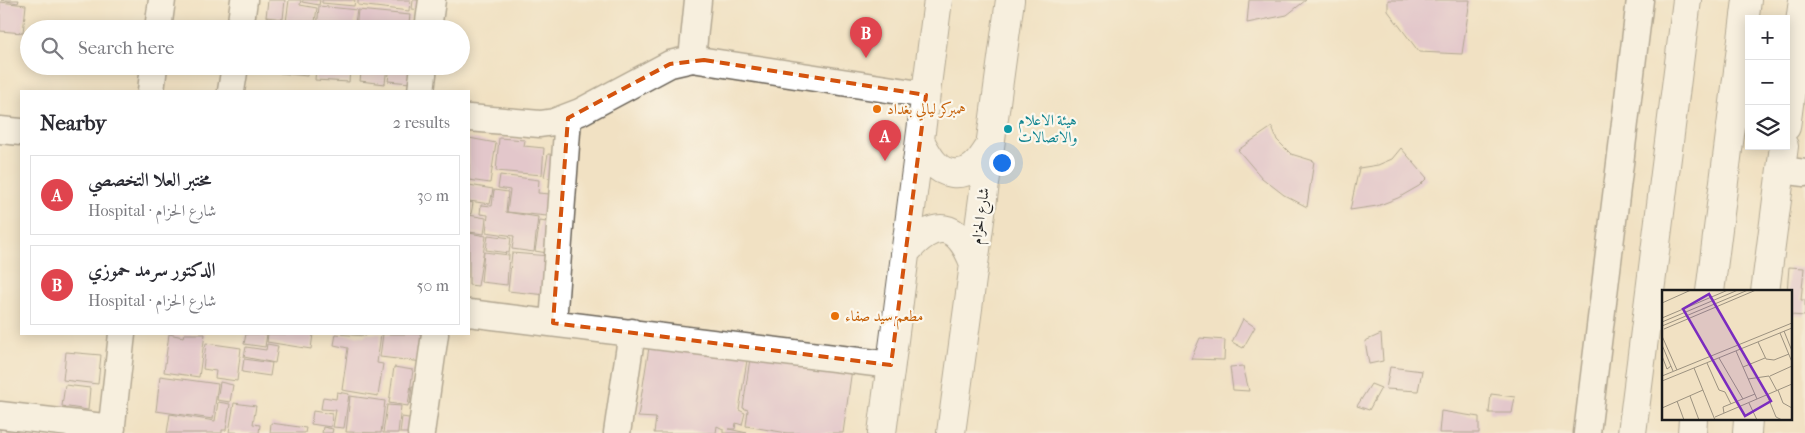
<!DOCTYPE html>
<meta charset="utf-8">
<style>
body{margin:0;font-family:"IM FELL French Canon",Amiri,serif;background:#f2f2f3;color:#2b2b33}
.controls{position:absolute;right:15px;top:15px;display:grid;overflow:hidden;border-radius:0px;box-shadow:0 2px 12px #0003}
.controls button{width:45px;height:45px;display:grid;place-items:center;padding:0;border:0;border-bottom:1px solid #e1e1e2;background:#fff;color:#2b2b33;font:25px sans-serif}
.you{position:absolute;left:1001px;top:162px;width:18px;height:18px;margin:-12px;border:4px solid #fff;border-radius:50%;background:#1a73e8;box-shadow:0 0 0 8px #1a73e833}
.badge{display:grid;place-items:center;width:32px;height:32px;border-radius:50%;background:#db2777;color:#fff;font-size:16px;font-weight:700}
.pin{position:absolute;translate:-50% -41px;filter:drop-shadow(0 1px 2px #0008)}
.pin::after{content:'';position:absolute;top:26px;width:18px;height:15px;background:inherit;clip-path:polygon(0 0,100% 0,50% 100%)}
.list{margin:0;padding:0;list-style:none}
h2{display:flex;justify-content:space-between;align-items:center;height:65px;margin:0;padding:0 20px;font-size:21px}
h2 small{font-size:16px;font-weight:400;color:#7c7c81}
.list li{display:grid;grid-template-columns:32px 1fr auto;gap:15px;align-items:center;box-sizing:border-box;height:80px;margin:0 10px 10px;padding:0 10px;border:1px solid #e1e1e2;border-radius:0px}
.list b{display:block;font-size:19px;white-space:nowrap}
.list p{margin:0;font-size:16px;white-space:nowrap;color:#7c7c81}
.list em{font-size:16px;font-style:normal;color:#7c7c81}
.icon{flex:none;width:28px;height:28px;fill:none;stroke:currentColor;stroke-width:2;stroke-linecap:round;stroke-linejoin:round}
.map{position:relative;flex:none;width:1805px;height:433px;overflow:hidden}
.search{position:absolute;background:#fff;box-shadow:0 2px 12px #0003;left:20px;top:20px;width:450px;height:55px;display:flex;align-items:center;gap:12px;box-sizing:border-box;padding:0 18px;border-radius:28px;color:#7c7c81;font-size:19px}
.panel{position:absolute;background:#fff;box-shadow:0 2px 12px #0003;left:20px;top:90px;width:450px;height:245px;border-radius:0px}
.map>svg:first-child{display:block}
</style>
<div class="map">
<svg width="1805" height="433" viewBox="0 0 1805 433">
<rect width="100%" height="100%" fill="#fbf7ec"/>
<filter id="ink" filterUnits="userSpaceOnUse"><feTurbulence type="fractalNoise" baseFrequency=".02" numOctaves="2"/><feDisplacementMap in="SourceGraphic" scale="10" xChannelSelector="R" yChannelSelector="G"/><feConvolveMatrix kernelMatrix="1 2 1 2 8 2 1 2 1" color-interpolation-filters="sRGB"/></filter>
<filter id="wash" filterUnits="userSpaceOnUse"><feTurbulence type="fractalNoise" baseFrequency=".0096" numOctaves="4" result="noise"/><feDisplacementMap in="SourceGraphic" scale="20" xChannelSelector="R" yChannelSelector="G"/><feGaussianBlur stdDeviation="1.12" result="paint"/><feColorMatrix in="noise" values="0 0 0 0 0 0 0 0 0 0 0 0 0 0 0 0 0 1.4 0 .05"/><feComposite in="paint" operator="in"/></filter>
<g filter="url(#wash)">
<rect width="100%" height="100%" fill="#f1e1c3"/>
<g id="blocks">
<path fill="#d3a7d6" d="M1 0H19L18 3Z
M268 0H285L283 19 266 17Z
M289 0H301L300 5 317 8 314 29H285Z
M303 0H320L319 5 302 2Z
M322 0H355L354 6 322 3Z
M358 0H410L409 11 358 5Z
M413 0H423L422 10 412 9Z
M1249 0H1306L1287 15 1247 23Z
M1388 0H1470L1462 54 1419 52 1388 11Z
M0 2 26 5 23 33 0 31Z
M319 6 357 10 354 29H317Z
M358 10 410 15 408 29H356Z
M266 22 281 23V29H265Z
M281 66H308L307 76 280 73Z
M316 66H344L343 69H350L349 82 315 80Z
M354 66H387L385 84 360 81 361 73 353 72Z
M390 66H412L411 83 388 81Z
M1272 127 1277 140 1291 154 1314 161 1307 207 1284 195 1262 178 1238 150Z
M469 138 496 143 490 183 469 180Z
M499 138 525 140 524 146 544 148 542 175 496 171Z
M1401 148 1427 178 1419 186 1398 198 1377 206 1350 210 1359 168 1378 165 1392 159Z
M548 154 559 155 555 179 544 177Z
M500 175 539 180 538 193 550 194 547 216 507 212 510 190 498 188Z
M469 185 493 189 490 204 469 201Z
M494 190 508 192 506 212 538 217 534 252 512 249 514 236 486 232 488 215 480 214 481 205 492 206Z
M469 202 473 203 471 214 469 213Z
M469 215 486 218 484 234 469 232Z
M540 221 552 223 547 253 535 251Z
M469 233 486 236 478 286 469 285Z
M488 235 511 238 509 253 486 250Z
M484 252 509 255 507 285 481 282Z
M512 253 550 256 546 295 508 291Z
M1789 267 1804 268 1801 300H1805V316L1791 315V292H1787Z
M1243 319 1255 327 1243 348 1232 342Z
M169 334 183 337 184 334H205L199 377 164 372Z
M246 334H267L265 347 244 344Z
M268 334H313L311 349 267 342Z
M336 334 366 336V334H381L377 363 383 364 378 396 342 390 348 348 334 345Z
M383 334H427L423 362 380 357Z
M1381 334 1383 361 1369 364 1365 341Z
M1200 338 1225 340 1224 360 1191 359Z
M650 341 748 354 739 410 745 413 742 425 736 423 735 429H729L747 433H723V429L717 426 716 433H654L656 418 638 417Z
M206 343 241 348 237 381 215 378 216 371 203 369Z
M267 344 278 346 275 363 244 357 246 347 266 350Z
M751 351 852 369 843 433H787L746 426 748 410 743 408Z
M66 352 101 355 98 384 63 380Z
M244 359 272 363 270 376 242 372Z
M1243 366 1249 391 1233 390 1230 367Z
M394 367 413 370 408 406 389 403Z
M1390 367 1422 371 1418 391 1386 389Z
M160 376 218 384 213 419 156 411Z
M220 382 233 385 230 402 217 400Z
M1371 384 1381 388 1369 410 1357 406Z
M65 385 90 388 88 410 62 406Z
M412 386 425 388 422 404 410 403Z
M337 392 349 394 344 428 333 427 336 410 321 409 323 397 336 399Z
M1491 394 1515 397 1512 413H1489Z
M350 396 385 401 381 433 346 432Z
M218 402 230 404 226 430H222V433H167L170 414 215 421Z
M234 403 256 406 253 424 260 425 259 433 229 432Z
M387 405 401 406 398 433H383Z
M313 411 332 414 331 427 311 424Z
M1441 411 1479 417V433H1439Z
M402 417 415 419 413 433H400Z
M271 423 306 428 305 433H270Z
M323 427 333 429 332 433H322Z
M0 429 18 432V433H0Z"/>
</g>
</g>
<g filter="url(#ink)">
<use href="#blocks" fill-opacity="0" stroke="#676156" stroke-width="1"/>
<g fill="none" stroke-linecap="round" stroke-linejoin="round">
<g stroke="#676156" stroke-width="29">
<path id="street" d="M158 29 162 0
M240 29 244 0
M428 29 432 0
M692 59 698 0
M151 91 154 66
M231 91 235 66
M421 91 424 66
M469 118 540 124 554 122 580 112 670 64 692 59 926 95
M0 130 21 132
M1781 170 1805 173
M469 313 891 365
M553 323 568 118
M0 415 112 428
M111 433 122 334
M421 433 435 334
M617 433 632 332
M1587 433 1640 0"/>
</g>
<g stroke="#676156" stroke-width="30">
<path id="secondary" d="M1786 127 1803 0
M1710 292 1747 0
M1765 292 1784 146
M1632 433 1687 0
M1692 433 1693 419
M1747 433 1748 419"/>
</g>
<g stroke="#676156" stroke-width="30">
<path id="primary" d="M920 141C925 149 929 158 935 164 939 169 946 172 952 173 972 176 981 160 990 146
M905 253C934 218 958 221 974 264
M882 433 938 0
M951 433 1010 0"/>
</g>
<use href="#street" stroke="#fff" stroke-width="26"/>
<use href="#secondary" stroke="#fff" stroke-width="28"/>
<use href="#primary" stroke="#fff" stroke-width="28"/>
</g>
</g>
<path d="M0 0H1805V433H0ZM704 60 926 95 891 365 553 323 568 118 670 64Z" fill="#f1e1c3" fill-opacity=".55" fill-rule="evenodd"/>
<path fill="none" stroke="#d4530e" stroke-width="4" stroke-dasharray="10 6" stroke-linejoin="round" d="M704 60 926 95 891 365 553 323 568 118 670 64Z"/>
<g fill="#e8710a" stroke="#fbf7ec" stroke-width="2">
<circle cx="877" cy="109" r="5"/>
<circle cx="835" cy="316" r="5"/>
</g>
<circle fill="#0f9aa8" stroke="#fbf7ec" stroke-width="2" cx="1008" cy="129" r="5"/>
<g text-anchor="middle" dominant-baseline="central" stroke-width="4.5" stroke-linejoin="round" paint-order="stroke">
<g font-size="15" fill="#c56008" stroke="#fbf7ec" text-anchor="start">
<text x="887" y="109">همبركر ليالي بغداد</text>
<text x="845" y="316">مطعم سيد صفاء</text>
</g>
<g font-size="15" fill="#0d838f" stroke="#fbf7ec" text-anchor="start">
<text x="1018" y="120">هيئة الاعلام<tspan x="1018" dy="17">والاتصالات</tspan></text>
</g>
<g font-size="15" fill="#1c1c1c" stroke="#fbf7ec">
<text transform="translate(980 216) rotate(-82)">شارع الحزام</text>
</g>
</g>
<g transform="translate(1662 290)">
<rect width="130" height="130" fill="#f1e1c3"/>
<path fill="none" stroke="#9c9280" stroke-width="1" d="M0 13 29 0M0 28 66 0M0 32 76 0M0 36 86 0M2 39 94 0M122 41 130 61M118 43 130 72M0 46 15 80M96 52 104 69 112 70 127 64M0 55 11 81M74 61 95 109M0 66 5 79 9 76M57 68 81 109M45 73 57 100 63 102 69 114M81 77 103 68M32 78 53 130M0 86 130 33M108 86 130 76M86 89 107 86 115 101M0 91 130 38M116 100 121 113 130 118M105 105 114 127 120 130M28 106 37 130M15 111 22 130M87 113 95 130M0 118 41 100M62 123 61 117 93 104M53 127 130 94"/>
<path fill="#7b2cbf" fill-opacity="0.15" stroke="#7b2cbf" stroke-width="2.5" d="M47 4 109 111 83 126 21 19Z"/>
<rect width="130" height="130" fill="none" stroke="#1c1c1c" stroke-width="2.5"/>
</g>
</svg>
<div class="controls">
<button>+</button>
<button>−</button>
<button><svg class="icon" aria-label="layers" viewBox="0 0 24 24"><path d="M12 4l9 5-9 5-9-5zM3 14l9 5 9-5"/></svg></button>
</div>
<div class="you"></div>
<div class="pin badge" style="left:885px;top:161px;background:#e0444e">A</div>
<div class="pin badge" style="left:866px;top:58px;background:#e0444e">B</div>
<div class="search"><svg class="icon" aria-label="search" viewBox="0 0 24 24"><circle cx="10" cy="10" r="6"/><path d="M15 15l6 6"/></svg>Search here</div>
<section class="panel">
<h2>Nearby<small>2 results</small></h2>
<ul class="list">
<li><span class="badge" style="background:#e0444e">A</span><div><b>مختبر العلا التخصصي</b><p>Hospital · شارع الحزام</p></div><em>30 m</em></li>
<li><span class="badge" style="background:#e0444e">B</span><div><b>الدكتور سرمد حموزي</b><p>Hospital · شارع الحزام</p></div><em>50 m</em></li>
</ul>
</section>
</div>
